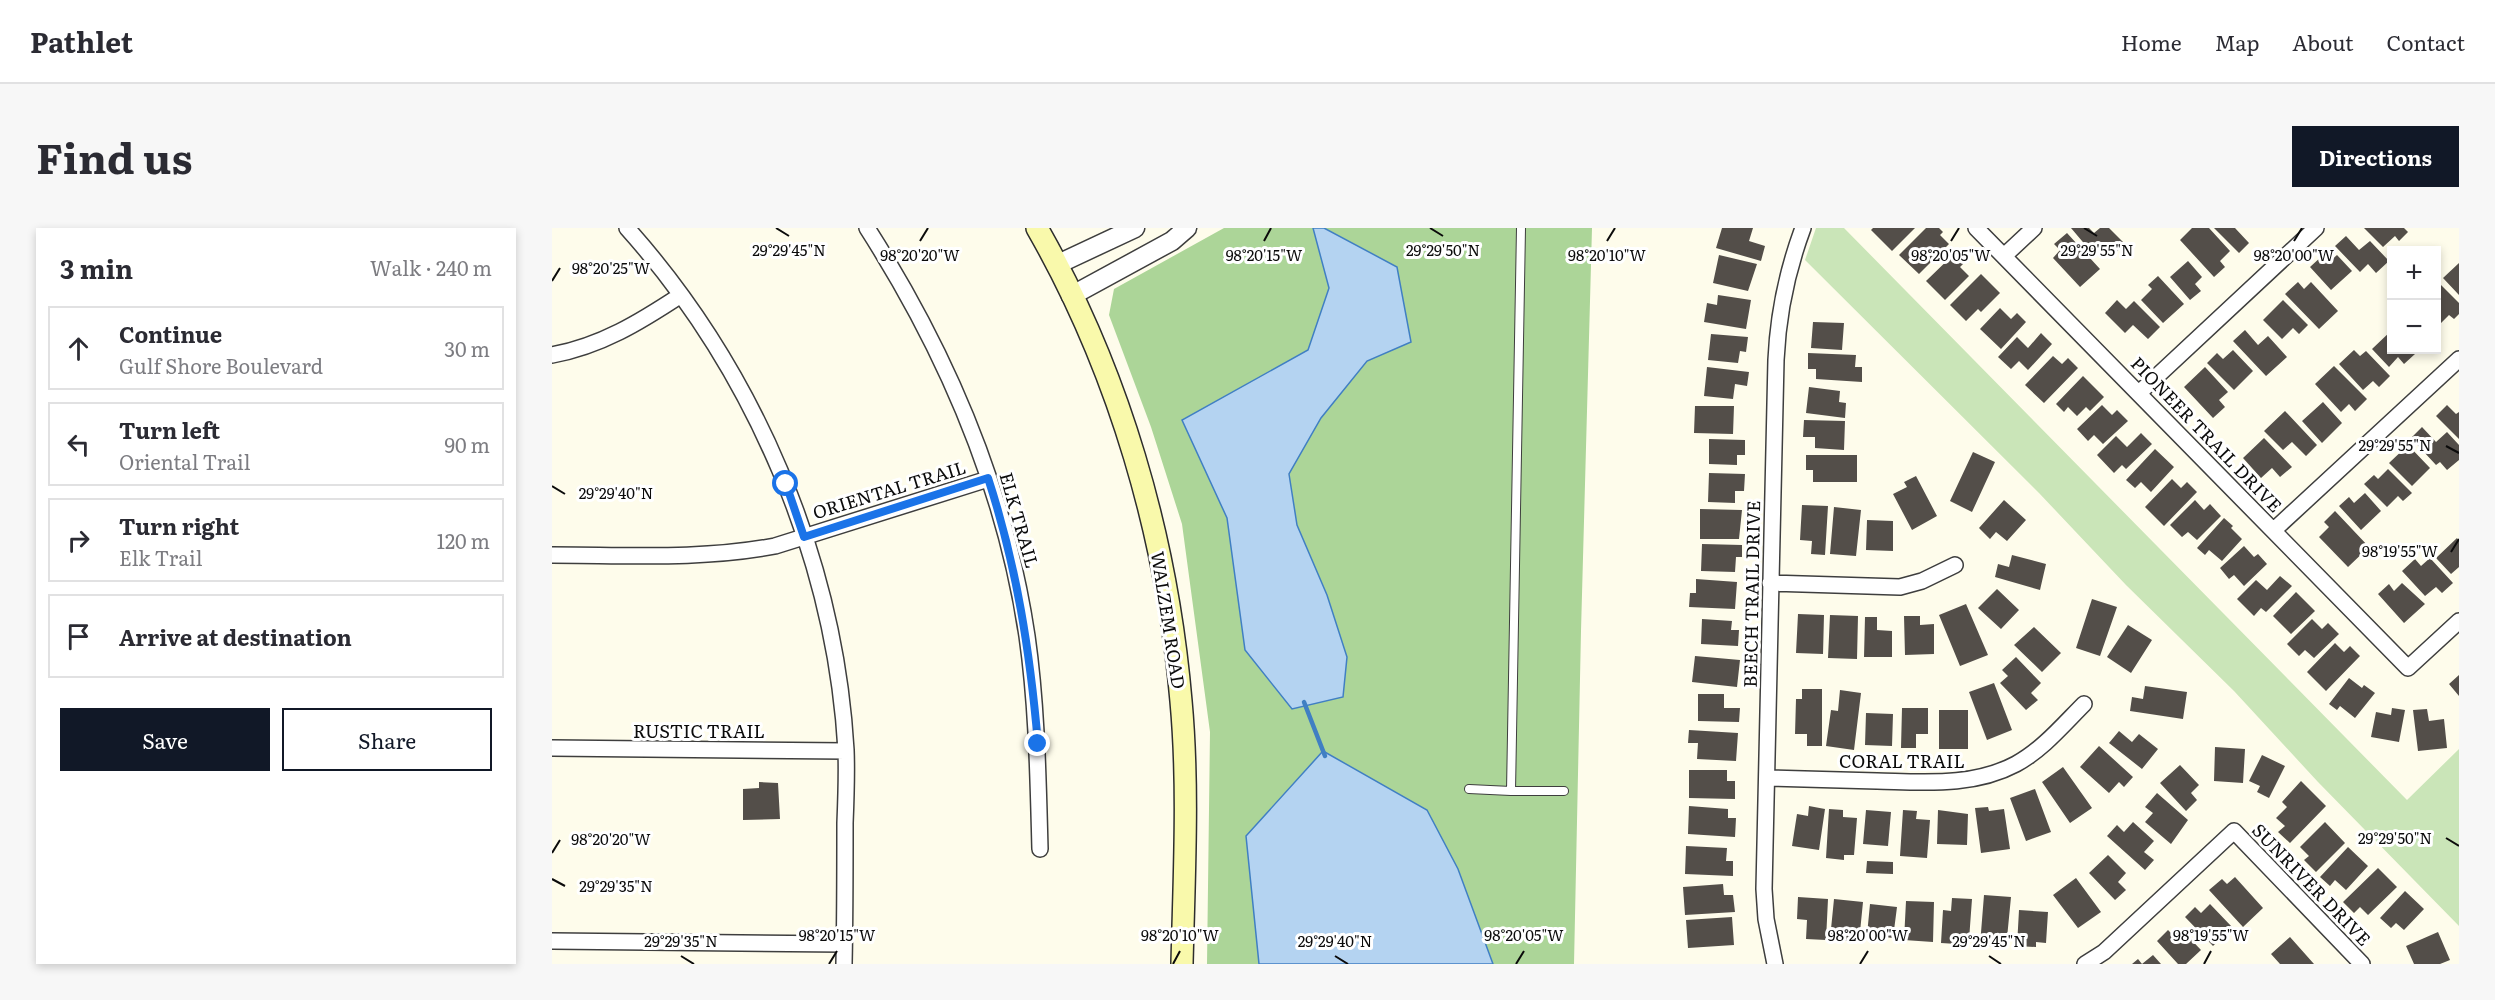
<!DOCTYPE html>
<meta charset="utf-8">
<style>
body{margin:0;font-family:Literata,serif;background:#f7f7f7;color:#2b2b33}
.controls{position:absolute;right:18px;top:18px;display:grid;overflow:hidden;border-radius:0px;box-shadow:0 3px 9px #0003}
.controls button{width:54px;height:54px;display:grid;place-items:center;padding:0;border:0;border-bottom:2px solid #e1e1e2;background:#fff;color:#2b2b33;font:30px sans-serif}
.stop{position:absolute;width:18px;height:18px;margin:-14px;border:4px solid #1a73e8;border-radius:50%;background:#fff}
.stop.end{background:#1a73e8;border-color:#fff;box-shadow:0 2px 6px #0008}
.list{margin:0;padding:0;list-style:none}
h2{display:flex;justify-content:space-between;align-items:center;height:78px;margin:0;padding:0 24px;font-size:26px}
h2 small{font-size:20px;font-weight:400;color:#7c7c81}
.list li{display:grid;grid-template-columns:39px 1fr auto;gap:18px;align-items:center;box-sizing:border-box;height:84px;margin:0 12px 12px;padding:0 12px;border:2px solid #e1e1e2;border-radius:0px}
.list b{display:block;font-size:22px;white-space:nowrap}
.list p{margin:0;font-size:20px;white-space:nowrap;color:#7c7c81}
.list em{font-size:20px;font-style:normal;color:#7c7c81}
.actions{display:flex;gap:12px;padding:18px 24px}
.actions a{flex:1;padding:14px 0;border:2px solid #111827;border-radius:0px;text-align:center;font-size:21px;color:#111827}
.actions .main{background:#111827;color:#fff}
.icon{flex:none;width:33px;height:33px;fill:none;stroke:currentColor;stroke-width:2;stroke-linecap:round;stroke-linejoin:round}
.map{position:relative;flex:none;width:1907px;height:736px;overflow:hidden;border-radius:0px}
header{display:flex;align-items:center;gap:36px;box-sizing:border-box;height:84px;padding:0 30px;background:#fff;border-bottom:2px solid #e1e1e2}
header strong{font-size:28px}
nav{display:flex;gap:33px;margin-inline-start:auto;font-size:21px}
.intro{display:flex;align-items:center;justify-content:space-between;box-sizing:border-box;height:144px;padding:0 36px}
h1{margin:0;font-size:42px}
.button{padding:15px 27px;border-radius:0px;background:#111827;color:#fff;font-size:21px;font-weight:700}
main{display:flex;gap:36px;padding:0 36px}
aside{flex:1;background:#fff;border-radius:0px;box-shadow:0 3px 9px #0003}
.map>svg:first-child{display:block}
</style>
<header>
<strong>Pathlet</strong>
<nav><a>Home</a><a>Map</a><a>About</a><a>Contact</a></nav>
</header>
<div class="intro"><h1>Find us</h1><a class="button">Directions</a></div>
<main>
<aside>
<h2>3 min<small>Walk · 240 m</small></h2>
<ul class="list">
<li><svg class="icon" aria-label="ahead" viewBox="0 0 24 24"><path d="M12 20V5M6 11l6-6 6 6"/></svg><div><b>Continue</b><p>Gulf Shore Boulevard</p></div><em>30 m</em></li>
<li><svg class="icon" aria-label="left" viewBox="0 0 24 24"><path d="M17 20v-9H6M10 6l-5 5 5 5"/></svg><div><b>Turn left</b><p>Oriental Trail</p></div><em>90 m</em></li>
<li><svg class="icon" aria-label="right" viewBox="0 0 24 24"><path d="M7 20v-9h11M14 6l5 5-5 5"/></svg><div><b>Turn right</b><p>Elk Trail</p></div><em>120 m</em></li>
<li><svg class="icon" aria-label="arrive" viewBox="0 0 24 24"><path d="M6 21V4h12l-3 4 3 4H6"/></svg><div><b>Arrive at destination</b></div></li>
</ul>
<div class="actions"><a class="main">Save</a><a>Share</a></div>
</aside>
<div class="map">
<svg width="1907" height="736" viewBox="0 0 1907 736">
<rect width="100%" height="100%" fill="#fefceb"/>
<path fill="#cae5b8" d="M1264 0H1292L1855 572 1907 521V698L1766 554 1682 463 1574 357 1487 265 1253 32Z"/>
<path fill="#acd598" d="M672 0H1040L1029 403 1022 736H655L658 504 630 296 599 199 557 87 562 61Z"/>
<path fill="#b4d3f1" stroke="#407fc3" stroke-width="1.5" d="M761 0H772L845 39 859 114 815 133 769 190 737 246 745 297 775 367 795 429 791 469 740 481 693 422 675 290 630 192 756 122 777 60Z
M771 523 875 582 906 641 941 736H707L694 608Z"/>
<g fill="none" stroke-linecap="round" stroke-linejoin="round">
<path stroke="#407fc3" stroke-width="4.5" d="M752 474 773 528"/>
</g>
<path fill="#534e49" d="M1170 0H1201L1197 13 1213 18 1209 33 1164 20Z
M1321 0H1363L1340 23 1319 2Z
M1374 0H1387L1391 4 1388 7 1397 16 1367 46 1347 27Z
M1519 0H1537L1542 5 1548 0H1557L1573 16 1560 28 1550 17 1541 26Z
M1640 0H1657L1678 23 1668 33 1673 39 1662 49 1628 12Z
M1662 0H1683L1697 15 1687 25Z
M1812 0H1852L1856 4 1847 13 1843 8 1831 19Z
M1515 5 1548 41 1528 59 1501 30 1508 22 1502 16Z
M1794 8 1807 22 1818 13 1837 33 1824 45 1816 36 1808 44 1783 18Z
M1405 23 1415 32 1408 39 1417 48 1393 72 1374 53Z
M1167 27 1205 36 1196 63 1161 55Z
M1785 27 1800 43 1779 62 1758 39 1770 28 1777 34Z
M1636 33 1650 49 1643 56 1649 63 1638 72 1618 49Z
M1907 35V67L1891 50Z
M1429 46 1448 65 1429 84 1426 81 1414 93 1398 77Z
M1606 48 1632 76 1611 95 1589 72 1600 61 1596 57Z
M1746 54 1752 61 1759 54 1786 83 1767 101 1733 66Z
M1887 55 1907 75V86L1902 91 1897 87 1887 97 1884 94V57Z
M1166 67 1199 72 1194 101 1152 94 1155 75 1165 77Z
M1565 72 1574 81 1582 73 1608 99 1596 111 1581 97 1573 105 1553 85Z
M1731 72 1756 97 1747 106 1741 100 1730 111 1711 92Z
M1448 80 1459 91 1465 85 1474 94 1449 121 1428 101Z
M1261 94 1292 95 1290 122 1259 120Z
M1693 102 1706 117 1716 108 1735 129 1714 148 1681 113Z
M1840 102V122H1858L1863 126 1852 136 1846 129 1837 139 1820 121Z
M1489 105 1500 116 1476 142 1467 133 1459 141 1446 129 1465 109 1476 120Z
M1159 106 1196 109 1194 124 1188 123 1186 135 1156 132Z
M1681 122 1701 143 1682 162 1655 135 1665 125 1671 131Z
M1802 122 1808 128 1814 123 1838 148 1827 159 1821 153 1811 162 1787 136Z
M1256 125 1304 127 1303 139H1310V154L1264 151V141H1256Z
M1501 128 1510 136 1516 130 1526 140 1492 175 1473 157Z
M1782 138 1815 171 1803 183 1797 176 1789 184 1763 156Z
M1155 139 1197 144 1195 158 1183 156 1181 171 1152 168Z
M1653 139 1676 164 1667 172 1673 179 1661 190 1632 159Z
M1531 148 1552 169 1538 183 1534 179 1525 188 1516 179 1512 184 1504 176Z
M1257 159 1288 163 1287 174 1294 175 1293 190 1254 185Z
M1771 174 1790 195 1770 215 1750 193Z
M1550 177 1560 187 1565 182 1576 193 1551 216 1542 207 1536 213 1525 201Z
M1895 177 1904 186 1907 184V211L1884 188Z
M1143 178H1182L1181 206 1142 205Z
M1733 183 1765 217 1754 228 1740 214 1731 222 1712 203Z
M1252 192 1293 193 1292 222 1263 220V209H1251Z
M1870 199 1884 214 1895 204 1907 217V232L1895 242 1888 234 1884 237 1859 210Z
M1589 205 1600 216 1574 241 1570 237 1562 245 1545 227 1564 208 1575 219Z
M1712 210 1740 239 1728 249 1720 240 1709 250 1691 230Z
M1157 211 1193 212V227H1185V237L1157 236Z
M1856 217 1878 240 1860 258 1837 235Z
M1603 221 1622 239 1599 264 1589 254 1583 260 1574 252Z
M1421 224 1443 234 1420 284 1398 273Z
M1254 227H1305V254H1261V242H1254Z
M1836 241 1860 265 1851 273 1846 268 1835 279 1812 256 1822 247 1826 251Z
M1157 245 1193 246 1192 263H1183V275L1156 274Z
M1364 248 1385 288 1360 302 1341 266 1355 259 1352 254Z
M1620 251 1629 260 1635 254 1645 264 1612 298 1593 279Z
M1813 265 1829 283 1809 302 1787 278 1797 269 1802 275Z
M1452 272 1474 292 1455 313 1444 304 1438 311 1427 300Z
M1643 272 1652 282 1658 276 1669 288 1645 312 1636 304 1630 309 1618 297Z
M1250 277 1276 278 1273 327 1259 326 1260 313 1248 312Z
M1282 279 1309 282 1304 328 1278 326Z
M1148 281 1190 282 1187 311H1148Z
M1783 283 1817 319 1796 339 1767 309 1777 299 1772 294Z
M1672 290 1681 298 1679 300 1690 311 1670 333 1657 322 1653 327 1645 320Z
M1315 292 1341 293V323L1314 322Z
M1905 310 1907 313V339L1899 346 1884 330Z
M1150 316 1190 317V329H1184L1183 344 1149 343Z
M1692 318 1702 329 1706 326 1715 336 1692 358 1682 347 1677 351 1668 340Z
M1460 327 1494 336 1488 362 1443 349 1446 336 1457 339Z
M1878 330 1901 355 1890 365 1884 359 1873 368 1850 343 1863 331 1869 338Z
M1728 348 1740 358 1714 384 1709 380 1702 388 1685 371 1704 352 1715 362Z
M1144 351 1185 354 1183 381 1137 379 1138 365H1144Z
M1850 355 1873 376 1852 395 1826 366 1837 356 1842 363Z
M1445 361 1467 382 1449 401 1426 380Z
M1744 364 1763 383 1739 406 1721 388Z
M1540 371 1565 379 1548 428 1524 420Z
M1414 376 1436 427 1408 438 1387 387Z
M1246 386 1272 387 1271 426 1244 425Z
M1278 387 1306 388 1305 431 1276 430Z
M1352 388H1368V397L1382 396V426L1353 427Z
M1313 389H1325V402L1340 403V429H1312Z
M1150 391 1180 393 1179 402H1187L1186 418 1149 416Z
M1760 391 1770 401 1776 395 1787 406 1762 430 1753 422 1747 428 1735 416Z
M1576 397 1600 412 1579 445 1555 429Z
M1482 399 1509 425 1490 444 1462 417Z
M1783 415 1792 424 1798 418 1808 428 1774 463 1755 444Z
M1143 428 1188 432 1185 459 1140 454Z
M1464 429 1489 455 1479 465 1486 472 1474 482 1448 455 1456 448 1450 442Z
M1907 447V468L1897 456Z
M1797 450 1810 460 1812 457 1823 465 1803 490 1788 478 1785 482 1777 476Z
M1442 455 1460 502 1435 512 1417 464Z
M1593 458 1635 464 1631 491 1578 483 1580 469 1591 471Z
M1250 461H1270V518H1255V506H1243L1244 471H1250Z
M1288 462 1309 465 1302 522 1274 518 1279 482 1286 483Z
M1146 466H1172V480H1188L1187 494 1146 493Z
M1350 480H1376V506H1364V520H1349Z
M1840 480 1853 482 1847 514 1819 509 1824 484 1839 487Z
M1875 481 1877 493 1892 491 1895 520 1866 523 1861 482Z
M1387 482H1416V521H1387Z
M1314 485 1341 486 1340 518 1313 517Z
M1137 502 1186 505 1184 533 1145 531 1146 515H1136Z
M1567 503 1580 514 1587 506 1606 521 1590 541 1557 515Z
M1547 518 1581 549 1572 559 1567 554 1557 565 1528 539Z
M1663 519 1693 521 1691 555 1662 553Z
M1710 527 1733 538 1717 570 1705 564 1708 558 1697 553Z
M1628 537 1647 557 1639 565 1645 572 1634 583 1608 555Z
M1511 539 1540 580 1518 595 1490 554Z
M1137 542H1175V553H1183V571L1137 570Z
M1749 553 1774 578 1738 615 1726 604 1733 598 1724 590 1735 579 1730 574Z
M207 554 226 555 228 591 191 592V561L207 560Z
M1483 561 1499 604 1474 613 1458 570Z
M1605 565 1636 592 1619 616 1593 594 1601 585 1593 579Z
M1137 578 1176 581V590H1184L1183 609 1136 606Z
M1257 578 1273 581 1267 622 1240 618 1245 586 1256 588Z
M1436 579 1437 583 1452 581 1458 621 1429 625 1423 580Z
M1277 581 1291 582V589L1305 590 1302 627H1292V632L1274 630Z
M1314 582 1339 584 1336 618 1311 616Z
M1351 582 1365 583 1364 591 1378 592 1375 630 1348 628Z
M1386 582 1416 586 1415 617 1385 616Z
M1581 594 1602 613 1592 624 1602 632 1593 642 1555 608 1565 597 1572 604Z
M1773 594 1793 615 1764 644 1752 632 1757 628 1748 619Z
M1134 618 1175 620 1174 633H1181V648L1133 646Z
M1796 619 1816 638 1794 662 1783 652 1778 658 1768 649Z
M1556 627 1574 645 1566 654 1574 662 1563 672 1537 645Z
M1315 633 1341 634V646L1314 645Z
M1826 640 1845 659 1816 687 1808 679 1802 685 1791 674Z
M1683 649 1711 680 1691 699 1657 662 1670 651 1675 656Z
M1524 650 1549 684 1526 700 1501 667Z
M1171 656 1172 667H1181L1183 684 1133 687 1131 659Z
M1853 663 1872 681 1852 702 1844 695 1839 700 1828 690Z
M1432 667 1459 669 1455 710H1446L1445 719 1428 717Z
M1246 669 1276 671 1274 712 1254 711 1255 692 1245 691Z
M1400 670 1420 671 1417 712 1405 711V716L1389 715 1391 682 1399 683Z
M1282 671 1311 674 1307 714 1278 711Z
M1354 673 1382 674 1381 714 1352 712Z
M1318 676 1345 679 1341 710 1315 707Z
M1658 676 1680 699 1661 718 1633 689 1643 679 1649 685Z
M1467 682 1496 684 1494 715 1484 714V719L1465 718Z
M1180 689 1182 717 1136 720 1134 692Z
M1629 701 1649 722 1634 736H1626L1605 713 1616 702 1622 708Z
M1886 704 1898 732 1888 736H1862L1854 718Z
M1738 709 1762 736H1728L1719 726Z
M1601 727 1609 736H1580L1586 731 1590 736Z"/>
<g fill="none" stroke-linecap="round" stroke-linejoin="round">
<g stroke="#3e3e3e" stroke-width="10">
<path id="service" d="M969 0 959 563H1012
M917 561 959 563"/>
</g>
<g stroke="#3e3e3e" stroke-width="18">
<path id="minor" d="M75 0C202 142 283 331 294 522 295 547 294 571 293 595 293 642 293 689 292 736
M315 0C395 125 453 260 475 408 485 478 486 549 488 621
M1424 0 1856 440 1907 393
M1452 28 1482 0
M0 127C49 118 88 94 129 67
M1587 165 1764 0
M1722 302 1907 131
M0 327C75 327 149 332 223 318L436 251
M1218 355 1348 359 1370 353 1403 337
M0 520 294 523
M1215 550C1252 551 1288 552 1325 553 1372 554 1421 559 1464 536 1490 522 1511 497 1532 476
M0 713 292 716
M1223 736 1214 691 1212 661 1224 132C1226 87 1235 43 1251 0
M1533 736 1552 724 1682 603 1810 736"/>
</g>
<g stroke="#3e3e3e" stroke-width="21">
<path id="tertiary" d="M504 37 583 0
M519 68 620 13 635 0"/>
</g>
<g stroke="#2d2d2d" stroke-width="24">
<path id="secondary" d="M485 0C567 143 615 309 629 473 637 560 632 649 630 736"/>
</g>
<use href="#service" stroke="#fff" stroke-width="8"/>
<use href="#minor" stroke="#fff" stroke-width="15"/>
<use href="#tertiary" stroke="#fff" stroke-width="18"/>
<use href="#secondary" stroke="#f9f9ab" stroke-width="21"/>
</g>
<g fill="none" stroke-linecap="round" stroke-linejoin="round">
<path stroke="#1a73e8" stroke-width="8" d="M234 256 252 309 436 250C465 339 478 424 486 516"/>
</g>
<path fill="none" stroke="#0b0b0b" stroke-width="2" d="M224 0 237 8M878 0 891 8M1532 0 1545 8M368 13 376 0M712 13 719 0M1055 13 1063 0M1399 13 1407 0M1742 13 1750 0M0 53 8 40M1894 218 1907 225M0 258 13 266M1899 324 1907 311M1894 610 1907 618M0 625 8 612M0 651 13 658M129 728 142 736M783 728 796 736M1437 728 1449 736M277 736 285 723M621 736 628 723M964 736 972 723M1308 736 1316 723M1652 736 1659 723"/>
<g text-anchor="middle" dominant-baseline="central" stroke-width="6" stroke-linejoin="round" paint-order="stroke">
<g font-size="18" fill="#0b0b0b" stroke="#fff">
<text transform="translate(1655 206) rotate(46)">PIONEER TRAIL DRIVE</text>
<text transform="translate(337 261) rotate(-17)">ORIENTAL TRAIL</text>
<text transform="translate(468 292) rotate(74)">ELK TRAIL</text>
<text transform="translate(1199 366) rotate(-89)">BEECH TRAIL DRIVE</text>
<text transform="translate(617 392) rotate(81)">WALZEM ROAD</text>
<text x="147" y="502">RUSTIC TRAIL</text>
<text x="1350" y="532">CORAL TRAIL</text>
<text transform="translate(1760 656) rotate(46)">SUNRIVER DRIVE</text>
</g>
</g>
<g font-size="15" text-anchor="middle" fill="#0b0b0b" stroke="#fff" stroke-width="6" stroke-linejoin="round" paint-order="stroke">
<text x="237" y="28">29°29'45"N</text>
<text x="891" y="28">29°29'50"N</text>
<text x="1545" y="28">29°29'55"N</text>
<text x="1055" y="33">98°20'10"W</text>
<text x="1742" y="33">98°20'00"W</text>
<text x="368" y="33">98°20'20"W</text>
<text x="712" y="33">98°20'15"W</text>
<text x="1399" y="33">98°20'05"W</text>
<text x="59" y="46">98°20'25"W</text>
<text x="1843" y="223">29°29'55"N</text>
<text x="64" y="271">29°29'40"N</text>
<text x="1848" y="329">98°19'55"W</text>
<text x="1843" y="616">29°29'50"N</text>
<text x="59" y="617">98°20'20"W</text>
<text x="64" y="664">29°29'35"N</text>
<text x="285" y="713">98°20'15"W</text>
<text x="628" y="713">98°20'10"W</text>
<text x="972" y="713">98°20'05"W</text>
<text x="1316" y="713">98°20'00"W</text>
<text x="1659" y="713">98°19'55"W</text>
<text x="129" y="719">29°29'35"N</text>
<text x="783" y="719">29°29'40"N</text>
<text x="1437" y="719">29°29'45"N</text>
</g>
</svg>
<div class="controls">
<button>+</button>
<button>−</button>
</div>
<div class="stop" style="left:234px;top:256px"></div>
<div class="stop end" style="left:486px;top:516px"></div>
</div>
</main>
